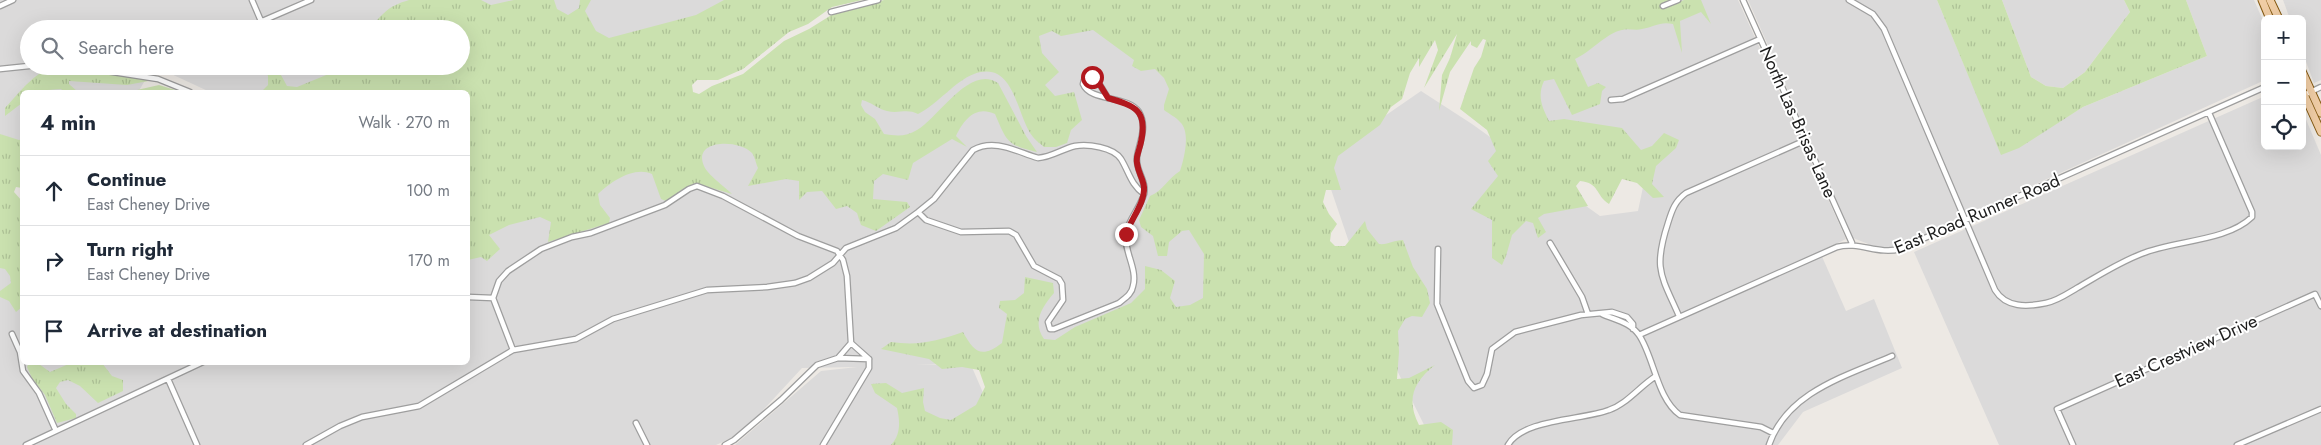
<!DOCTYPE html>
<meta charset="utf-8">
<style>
body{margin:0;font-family:Jost,sans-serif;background:#f2f2f3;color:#1f2937}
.controls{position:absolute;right:15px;top:15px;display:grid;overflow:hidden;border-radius:8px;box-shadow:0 5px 20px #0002}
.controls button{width:45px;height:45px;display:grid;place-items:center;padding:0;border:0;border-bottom:1px solid #e0e1e3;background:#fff;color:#1f2937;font:25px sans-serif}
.stop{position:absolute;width:15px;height:15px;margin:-11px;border:4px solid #b2181e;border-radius:50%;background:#fff}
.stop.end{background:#b2181e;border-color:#fff;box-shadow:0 1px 5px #0008}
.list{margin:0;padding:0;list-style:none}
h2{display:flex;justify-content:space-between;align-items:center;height:65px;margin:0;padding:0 20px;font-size:21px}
h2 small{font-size:16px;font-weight:400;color:#747a83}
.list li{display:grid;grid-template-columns:32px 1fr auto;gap:15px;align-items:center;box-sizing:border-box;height:70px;padding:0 20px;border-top:1px solid #e0e1e3}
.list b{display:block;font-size:19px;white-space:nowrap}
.list p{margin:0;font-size:16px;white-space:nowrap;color:#747a83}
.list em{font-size:16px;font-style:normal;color:#747a83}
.icon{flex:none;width:28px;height:28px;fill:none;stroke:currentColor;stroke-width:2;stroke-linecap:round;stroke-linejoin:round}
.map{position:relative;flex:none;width:2321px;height:445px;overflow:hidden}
.search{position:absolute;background:#fff;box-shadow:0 5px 20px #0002;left:20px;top:20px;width:450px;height:55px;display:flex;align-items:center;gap:12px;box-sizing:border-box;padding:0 18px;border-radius:28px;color:#747a83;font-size:19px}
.panel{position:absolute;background:#fff;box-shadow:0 5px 20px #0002;left:20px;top:90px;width:450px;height:275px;border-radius:8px}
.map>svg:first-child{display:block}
</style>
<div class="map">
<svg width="2321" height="445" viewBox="0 0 2321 445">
<defs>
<pattern id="grass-tufts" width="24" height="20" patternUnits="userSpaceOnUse" patternTransform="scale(1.25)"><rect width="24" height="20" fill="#cae1af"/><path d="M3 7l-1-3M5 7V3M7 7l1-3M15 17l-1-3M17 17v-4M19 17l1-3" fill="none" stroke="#adc196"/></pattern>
</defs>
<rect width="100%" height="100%" fill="#ede9e4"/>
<path fill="#dbdada" d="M0 0H438L376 29H29V66H154L138 92H22V143L0 140Z
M446 0H784L593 49 515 4 453 28Z
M1663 0H1738L1846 239 1820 252 1846 311 1874 299 1902 368 1803 412 1778 445H1434L1383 342 1321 160 1421 91 1472 124 1600 216 1638 211 1646 173 1542 124 1521 75Z
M1748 0H1937L1972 84 2054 125 2083 107 2207 56 2186 0H2254L2265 25V80L1906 243 1894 247H1876L1853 238Z
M2002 0H2124L2130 12 2085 72 2063 88 2046 86 2031 77Z
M2283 0H2321V80L2314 83 2302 51V19H2290Z
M1095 6 1200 114 1211 304 993 363 916 365H971L987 402 950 435 902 445H735L821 371 857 367 802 368 742 433 716 445H0V262L22 276V362H468V241L666 144Z
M154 66H334L326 92H210Z
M2265 96V146H2302V110L2321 155V445H1999L1914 252Z"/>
<path fill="url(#grass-tufts)" d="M409 0H481L491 5 514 0H554L557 9 568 15 579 8 580 0H591L585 11 596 31 609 38 696 15 724 0H862L832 7 808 24 789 32 743 69 718 80H697L692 85 693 92 699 94 712 86 743 74 784 41 809 29 833 14 884 0H1670L1662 4 1664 8 1684 0H1701L1711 24 1701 12 1680 21 1682 53 1673 24C1660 21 1654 27 1642 29 1636 31 1628 28 1622 30 1606 33 1591 52 1575 59L1588 87 1598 83 1606 87 1602 91 1600 104 1572 115 1554 79 1544 81C1537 96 1542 107 1549 121L1564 119 1622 128 1641 150 1652 146 1664 133 1679 140 1676 148 1656 166 1652 184 1664 197 1653 198 1637 183 1622 179 1609 204C1595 195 1600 183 1580 181L1576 186 1588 206 1544 214 1538 218 1546 232 1538 238 1533 223 1526 221 1512 235 1506 256 1502 265 1492 258V220L1471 209 1498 176 1488 161 1496 151 1487 130 1460 109 1474 68 1481 57 1486 40 1483 39 1477 48 1471 45V41L1450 72 1439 111 1442 75 1450 58 1457 34 1424 88 1438 50 1435 40 1419 67V58L1410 73 1402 99 1391 107 1380 125 1338 156 1334 168 1341 190H1326L1323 202 1329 214 1337 224 1331 233 1330 241 1335 246H1345L1365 221 1367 229 1379 244C1388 245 1394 240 1403 240L1413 267 1427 289 1430 303 1422 317 1412 316 1405 319 1398 331 1399 352 1397 379 1409 378 1435 365C1413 382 1406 400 1419 425L1441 422 1453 430 1452 445H891C901 435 900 421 897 408L875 393 871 384 886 383 902 393 924 388 923 402 925 411 940 418 951 420 976 405 985 387 979 370 962 367 942 369 929 359 881 349 891 342C919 346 937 341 963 332 974 352 981 359 1002 343L1007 314 999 308 1000 301 1015 300 1024 293 1025 277 1053 283 1054 293C1042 307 1032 322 1044 339L1055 340 1075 327 1131 303 1145 289V266L1161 270 1175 281 1170 298 1176 307 1190 305 1203 298 1204 254 1189 230 1182 231 1169 242 1167 256H1158L1153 236 1141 227 1139 220 1150 196C1163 191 1168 178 1180 171 1184 159 1191 132 1180 122 1176 117 1169 114 1164 110V105L1169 89 1164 78 1155 69 1141 71 1132 66 1134 60 1093 30 1061 36 1052 31 1039 36 1042 53 1059 72 1045 85 1055 96 1074 92 1082 120 1071 130 1067 143 1056 147H1044C1041 144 1036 141 1033 137 1016 116 1015 59 974 74 955 81 938 104 918 114 907 108 899 114 887 111 880 110 871 102 862 100L861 105 865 112 875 119 884 134C896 136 906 137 917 130 939 117 970 64 998 83L1026 136 1037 152C1007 145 1007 142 995 114 976 105 964 119 956 136L967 147 952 139 913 163 908 180 883 174 874 181 873 199 907 202 910 207 876 231 861 225 857 213 847 206 836 209 822 191 807 192 799 200V181L786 179 748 186 758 168C756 164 755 157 752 153 739 139 692 139 704 166 707 174 725 187 732 194L695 183 683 189 666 201 661 199 652 174C634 166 612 181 598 194L600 205 610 218 609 223 548 242 551 222 540 217 509 225 489 235 500 249 487 261 481 257 468 260V92H261L268 85V76L263 66H276L287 86 297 87 336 71 334 66H461V29H363C374 26 375 21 383 14 391 6 399 3 409 0Z
M1937 0H2002L2031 77 2046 86 2063 88 2085 72 2130 12 2124 0H2186L2207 56 2083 107 2019 148 2001 155Z
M59 66 154 80 127 85 69 81V84L78 92H64L61 89 22 92V103L5 116V108C19 93 37 68 59 66Z
M159 85 182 92H127H128Z
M0 134 19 140 22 139V188L16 187 14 192 22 201V307L16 312 9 301 0 297V291L11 283 10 276 5 269 0 268Z
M29 363 39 364 50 372 71 363H102L112 376 123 380V391L98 403 80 386 68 380 60 382 56 388 66 404 76 414V418L57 423 45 395 32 378 27 367Z"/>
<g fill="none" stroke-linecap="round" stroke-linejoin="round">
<g stroke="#9e9e9e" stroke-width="7">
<path id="street" d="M252 0 261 21
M1743 0 1852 243
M1849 0 1873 14 1884 29 1995 290C2006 308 2027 307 2046 303 2057 301 2067 294 2077 288 2098 276 2118 263 2141 254 2174 240 2226 242 2252 217V212L2209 113
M0 6 13 0
M1663 6 1678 0
M831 12 878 0
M244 29 311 0
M74 66 158 79 190 92
M0 69 29 66
M2304 95 2321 87
M1611 100 1623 99 1760 39
M918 212 926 220 961 232 1009 231 1016 235 1034 266 1059 279 1062 284 1063 300 1048 322 1050 329H1054L1119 303C1125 298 1132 294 1133 286 1138 269 1123 250 1126 233 1129 219 1140 208 1144 194 1147 181 1135 170 1137 157 1139 143 1148 127 1139 112 1128 95 1090 102 1083 84L1084 80 1092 77 1097 80 1108 98
M1550 243 1582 297 1588 314
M1438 249 1437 304 1468 381 1474 388 1482 385 1487 374 1492 349 1515 332 1581 315 1612 312 1627 317 1633 324V329
M468 297 493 298
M493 298 499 281 508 271 541 249 572 237 591 233 665 205 689 189 697 186 723 196 798 236 837 251 843 260 847 276 851 343 869 359
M493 298 513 350
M1602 314C1615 320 1630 322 1639 335 1654 357 1657 399 1680 415L1761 427 1773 433
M1679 316C1661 275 1653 269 1668 223 1672 210 1675 201 1686 193L1806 140
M12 334 20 352 23 371 39 393 56 431
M1639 335 1837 247C1859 241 1878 255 1900 249L2265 87
M838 358 851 343
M168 379 197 445
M636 423 647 445
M26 445 203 362
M306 445 340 426 362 417 419 406 513 350 576 339 613 319 707 290 767 287 795 283 809 278 833 263 846 248 896 228 918 212 934 199 973 150C995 138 1017 152 1038 158 1052 157 1062 149 1075 146 1088 144 1113 147 1121 159 1129 172 1131 185 1144 194
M725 445 734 440 781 400 817 365 838 358 868 359
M823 445 869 368V359
M1508 445C1522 419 1583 420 1609 410 1627 404 1640 386 1656 376
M1769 445C1787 392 1846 376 1892 356
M2073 445 2057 409 2315 294 2321 306
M2237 445 2321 409"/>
</g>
<g stroke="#845911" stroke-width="9">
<path id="primary" d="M2262 0 2270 19
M2270 0 2279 19
M2302 71 2321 113
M2302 90 2321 132"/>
</g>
<use href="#street" stroke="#fff" stroke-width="4.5"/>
<use href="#primary" stroke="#f0cda5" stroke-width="7"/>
</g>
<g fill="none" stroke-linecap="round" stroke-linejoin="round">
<path stroke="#b2181e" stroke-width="6" d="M1092 77 1097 80 1108 98C1135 106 1148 110 1141 142 1140 147 1138 152 1137 157 1135 168 1143 177 1144 187 1145 203 1131 219 1126 234"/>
</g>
<g text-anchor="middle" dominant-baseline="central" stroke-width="4" stroke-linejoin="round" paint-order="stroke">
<g font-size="18" fill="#1d1d1d" stroke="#fff">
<text transform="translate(1798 122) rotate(66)">North Las Brisas Lane</text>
<text transform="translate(1977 214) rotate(-23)">East Road Runner Road</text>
<text transform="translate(2186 351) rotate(-24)">East Crestview Drive</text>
</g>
</g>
</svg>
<div class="controls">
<button>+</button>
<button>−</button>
<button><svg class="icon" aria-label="locate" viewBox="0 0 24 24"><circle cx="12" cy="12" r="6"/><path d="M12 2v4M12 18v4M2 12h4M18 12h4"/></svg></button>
</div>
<div class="stop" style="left:1092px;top:77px"></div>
<div class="stop end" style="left:1126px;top:234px"></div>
<div class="search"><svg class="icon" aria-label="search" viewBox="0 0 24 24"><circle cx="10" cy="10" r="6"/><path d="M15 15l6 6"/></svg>Search here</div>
<section class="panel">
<h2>4 min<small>Walk · 270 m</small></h2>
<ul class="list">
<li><svg class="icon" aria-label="ahead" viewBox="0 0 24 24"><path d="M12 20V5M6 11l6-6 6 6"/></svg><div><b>Continue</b><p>East Cheney Drive</p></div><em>100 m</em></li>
<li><svg class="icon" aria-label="right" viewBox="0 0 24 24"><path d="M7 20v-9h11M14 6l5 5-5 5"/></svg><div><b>Turn right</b><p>East Cheney Drive</p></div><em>170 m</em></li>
<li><svg class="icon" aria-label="arrive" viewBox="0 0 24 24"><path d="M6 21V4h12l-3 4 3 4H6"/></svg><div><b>Arrive at destination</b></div></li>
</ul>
</section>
</div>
